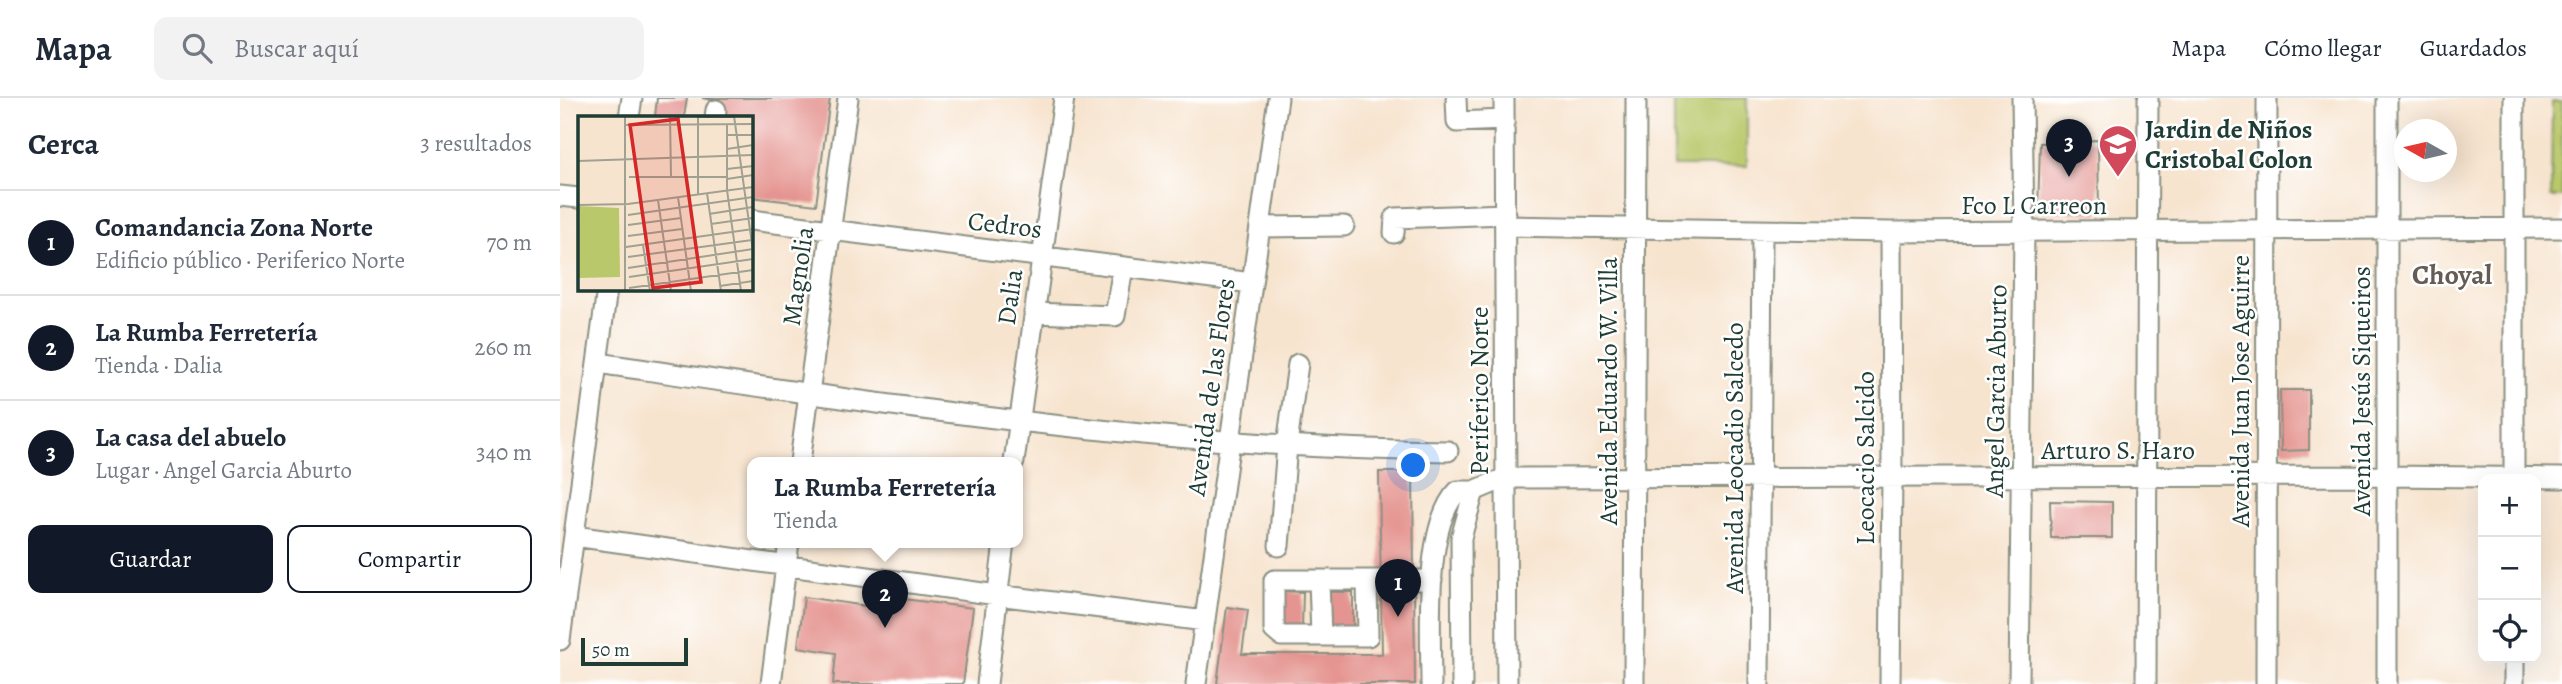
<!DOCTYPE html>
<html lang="es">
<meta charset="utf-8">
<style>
body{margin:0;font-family:Alegreya,serif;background:#f2f2f3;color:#1f2937}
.controls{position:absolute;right:21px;bottom:21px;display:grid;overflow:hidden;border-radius:14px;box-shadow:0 7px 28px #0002}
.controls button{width:63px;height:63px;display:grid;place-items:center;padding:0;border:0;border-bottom:2px solid #e0e1e3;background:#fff;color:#1f2937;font:35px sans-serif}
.compass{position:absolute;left:1834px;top:21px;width:63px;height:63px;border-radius:50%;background:#fff;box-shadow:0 7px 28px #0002;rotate:278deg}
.scale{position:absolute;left:21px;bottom:18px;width:107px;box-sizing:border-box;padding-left:7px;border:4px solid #1f3d34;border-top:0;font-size:19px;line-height:24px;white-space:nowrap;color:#1f3d34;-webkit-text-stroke:5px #fff;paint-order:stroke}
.you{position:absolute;left:854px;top:368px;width:24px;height:24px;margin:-18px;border:5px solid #fff;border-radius:50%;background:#1a73e8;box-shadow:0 0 0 10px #1a73e833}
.badge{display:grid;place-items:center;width:46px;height:46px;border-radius:50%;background:#111827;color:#fff;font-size:23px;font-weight:700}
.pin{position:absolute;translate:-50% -58px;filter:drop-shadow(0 2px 4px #0008)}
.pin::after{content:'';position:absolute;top:37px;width:24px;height:21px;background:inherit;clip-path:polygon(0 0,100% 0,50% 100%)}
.popup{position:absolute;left:187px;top:359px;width:276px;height:91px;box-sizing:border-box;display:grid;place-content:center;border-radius:14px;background:#fff;filter:drop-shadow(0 2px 5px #0005);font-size:23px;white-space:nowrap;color:#747a83}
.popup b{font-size:26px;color:#1f2937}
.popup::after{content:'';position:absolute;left:50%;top:100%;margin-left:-14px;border:14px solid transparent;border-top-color:#fff}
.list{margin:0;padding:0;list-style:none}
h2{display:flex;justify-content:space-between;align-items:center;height:91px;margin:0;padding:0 28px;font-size:30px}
h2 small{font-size:23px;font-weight:400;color:#747a83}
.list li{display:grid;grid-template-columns:46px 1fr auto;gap:21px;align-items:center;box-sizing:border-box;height:105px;padding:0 28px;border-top:2px solid #e0e1e3}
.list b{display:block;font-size:26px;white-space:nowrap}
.list p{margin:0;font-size:23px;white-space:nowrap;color:#747a83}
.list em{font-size:23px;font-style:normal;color:#747a83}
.actions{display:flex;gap:14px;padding:21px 28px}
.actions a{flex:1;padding:16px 0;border:2px solid #111827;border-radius:14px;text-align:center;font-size:24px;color:#111827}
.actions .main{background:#111827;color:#fff}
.icon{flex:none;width:38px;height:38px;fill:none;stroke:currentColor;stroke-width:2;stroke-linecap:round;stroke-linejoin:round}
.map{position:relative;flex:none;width:2002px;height:586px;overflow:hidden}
header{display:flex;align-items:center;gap:42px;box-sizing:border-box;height:98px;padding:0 35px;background:#fff;border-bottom:2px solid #e0e1e3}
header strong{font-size:33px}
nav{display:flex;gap:38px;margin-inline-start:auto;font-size:24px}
.search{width:490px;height:63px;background:#f2f2f3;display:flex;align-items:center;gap:18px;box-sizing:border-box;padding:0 24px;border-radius:14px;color:#747a83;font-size:26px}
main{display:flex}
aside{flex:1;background:#fff}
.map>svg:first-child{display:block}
</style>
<header>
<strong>Mapa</strong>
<div class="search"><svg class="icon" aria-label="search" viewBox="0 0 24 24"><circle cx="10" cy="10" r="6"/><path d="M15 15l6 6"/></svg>Buscar aquí</div>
<nav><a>Mapa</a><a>Cómo llegar</a><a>Guardados</a></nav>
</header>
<main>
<aside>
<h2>Cerca<small>3 resultados</small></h2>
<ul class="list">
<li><span class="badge">1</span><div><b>Comandancia Zona Norte</b><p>Edificio público · Periferico Norte</p></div><em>70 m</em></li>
<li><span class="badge">2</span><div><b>La Rumba Ferretería</b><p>Tienda · Dalia</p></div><em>260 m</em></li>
<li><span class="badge">3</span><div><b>La casa del abuelo</b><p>Lugar · Angel Garcia Aburto</p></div><em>340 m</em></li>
</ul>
<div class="actions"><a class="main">Guardar</a><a>Compartir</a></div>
</aside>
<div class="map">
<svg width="2002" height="586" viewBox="0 0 2002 586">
<rect width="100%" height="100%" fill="#fff"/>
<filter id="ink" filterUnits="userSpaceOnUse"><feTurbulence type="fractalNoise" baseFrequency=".0143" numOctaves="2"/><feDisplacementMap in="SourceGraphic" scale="14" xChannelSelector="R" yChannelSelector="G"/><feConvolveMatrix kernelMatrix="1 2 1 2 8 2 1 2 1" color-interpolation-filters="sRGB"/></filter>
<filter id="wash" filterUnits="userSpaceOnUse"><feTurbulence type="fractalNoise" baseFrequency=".00686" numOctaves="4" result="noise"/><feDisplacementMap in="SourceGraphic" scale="28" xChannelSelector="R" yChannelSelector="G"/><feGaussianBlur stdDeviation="1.57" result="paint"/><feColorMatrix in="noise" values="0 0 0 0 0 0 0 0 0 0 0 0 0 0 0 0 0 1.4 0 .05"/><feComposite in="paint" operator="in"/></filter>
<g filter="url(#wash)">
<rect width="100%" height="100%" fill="#f7e4cf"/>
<path fill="#b9c86a" stroke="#6c824f" stroke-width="2" d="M1114 0H1187V68H1114Z
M1992 4H2002V99H1991Z"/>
<g id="blocks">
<path fill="#e59591" d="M97 0H127L124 19H95Z
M142 0H270L256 107 191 99V19H160L162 4Z
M1538 42 1539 116 1478 114 1480 45Z
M1720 292H1749V352L1721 353Z
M819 374H853L855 586H657L667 509 688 512 682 556H822Z
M1490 403 1552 404V440H1491Z
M718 493 743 494 742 530 717 529Z
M768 494H793V529H768Z
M244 499 327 511 329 499 413 510 403 586H273L276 555 238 549Z"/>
</g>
</g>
<g filter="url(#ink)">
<use href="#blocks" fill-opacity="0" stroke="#8b9082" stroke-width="2"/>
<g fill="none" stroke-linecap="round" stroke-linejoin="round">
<path stroke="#ccc3b0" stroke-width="19" stroke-dasharray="19 10" stroke-linecap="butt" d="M821 482H853"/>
<g stroke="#8b9082" stroke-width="23">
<path id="minor" d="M896 0 897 24 944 22
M944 0 947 586
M69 19 72 0
M155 19 156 12
M0 98 19 100
M191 122 692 185
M946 128 1331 134 2002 130
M700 129 784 128
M834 135 835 120 946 116
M474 215 555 218 563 169
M38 265C319 306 603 350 888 353
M240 364 288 0
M454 364 504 0
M1954 381V0
M14 438 437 497 645 523
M719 448 727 347 738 266
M759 482 761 538
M807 482 808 538H721L714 532V482H821
M853 482H872
M0 542 47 191
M211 586 229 444
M427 586 444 444
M636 586 718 0
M871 586C871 537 863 428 898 393H914L945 380 1828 378 2002 380
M902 586 901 440 914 393
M1074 586 1076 0
M1199 586 1202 134
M1330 586 1332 379 1331 134
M1459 586 1464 133 1462 0
M1586 586 1588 0
M1706 586 1707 0
M1827 586V0
M1954 586V560"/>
</g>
<use href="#minor" stroke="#fff" stroke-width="19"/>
</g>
</g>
<defs>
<g id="school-pin" transform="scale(2.0125)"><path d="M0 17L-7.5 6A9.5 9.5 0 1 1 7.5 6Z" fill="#d1495b" stroke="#fff"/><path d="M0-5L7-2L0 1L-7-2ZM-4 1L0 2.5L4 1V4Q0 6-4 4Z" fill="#fff"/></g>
</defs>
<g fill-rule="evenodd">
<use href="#school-pin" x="1558" y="46"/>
</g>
<g text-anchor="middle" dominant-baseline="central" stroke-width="5" stroke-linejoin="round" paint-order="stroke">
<g font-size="26" font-weight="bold" fill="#1f3d34" stroke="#fff" text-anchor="start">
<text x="1585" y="31">Jardin de Niños<tspan x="1585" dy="30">Cristobal Colon</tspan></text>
</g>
<g font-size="26" fill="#1f3d34" stroke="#fff">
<text x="1474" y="107">Fco L Carreon</text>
<text transform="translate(445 127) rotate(7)">Cedros</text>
<text transform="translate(238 178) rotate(-82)">Magnolia</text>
<text transform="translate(450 199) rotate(-82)">Dalia</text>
<text transform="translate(651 289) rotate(-82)">Avenida de las Flores</text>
<text transform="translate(919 293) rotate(-90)">Periferico Norte</text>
<text transform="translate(1048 293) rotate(-90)">Avenida Eduardo W. Villa</text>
<text transform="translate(1436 293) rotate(-89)">Angel Garcia Aburto</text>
<text transform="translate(1680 293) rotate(-90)">Avenida Juan Jose Aguirre</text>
<text transform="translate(1801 293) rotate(-90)">Avenida Jesús Siqueiros</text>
<text x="1558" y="352">Arturo S. Haro</text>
<text transform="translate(1174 360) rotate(-90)">Avenida Leocadio Salcedo</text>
<text transform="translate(1305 360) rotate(-90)">Leocacio Salcido</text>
</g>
<g font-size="28" font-weight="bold" fill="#645c55" stroke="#fff">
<text x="1892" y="177">Choyal</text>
</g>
</g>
<g transform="translate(18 18)">
<rect width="175" height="175" fill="#f7e4cf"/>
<path d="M0 90 41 92 42 161 0 162Z" fill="#b9c86a"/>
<path fill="none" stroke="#a1a191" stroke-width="2" d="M47 0V175M92 0 93 61M120 0V78M156 0 175 135M120 1H156M149 8V74L163 175M47 9 175 8M149 19H175M149 33 175 29M0 45 175 39M149 53 175 50M51 61H149M149 63 175 59M129 77 143 175M100 81 113 175M80 84 93 175M50 88 175 71M0 89 50 88M131 98 175 91M50 99 175 81M133 108 175 102M50 109 103 102M50 120 104 113M65 129 72 175M48 131 175 113M50 141 174 124M50 152 175 133M51 161 175 143M142 170 175 165M51 172 175 154"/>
<path fill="#d62828" fill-opacity="0.15" stroke="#d62828" stroke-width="3.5" d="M100 3 123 166 75 172 52 9Z"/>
<rect width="175" height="175" fill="none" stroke="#1f3d34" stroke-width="3.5"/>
</g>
</svg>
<div class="controls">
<button>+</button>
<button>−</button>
<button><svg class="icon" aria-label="locate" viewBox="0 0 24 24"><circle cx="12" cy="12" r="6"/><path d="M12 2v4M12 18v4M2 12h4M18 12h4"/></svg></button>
</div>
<svg class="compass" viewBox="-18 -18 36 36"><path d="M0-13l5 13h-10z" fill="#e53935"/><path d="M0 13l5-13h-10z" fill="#747a83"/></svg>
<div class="scale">50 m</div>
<div class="you"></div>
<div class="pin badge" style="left:838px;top:519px">1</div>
<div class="pin badge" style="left:325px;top:530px">2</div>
<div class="popup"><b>La Rumba Ferretería</b>Tienda</div>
<div class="pin badge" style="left:1509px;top:79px">3</div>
</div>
</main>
